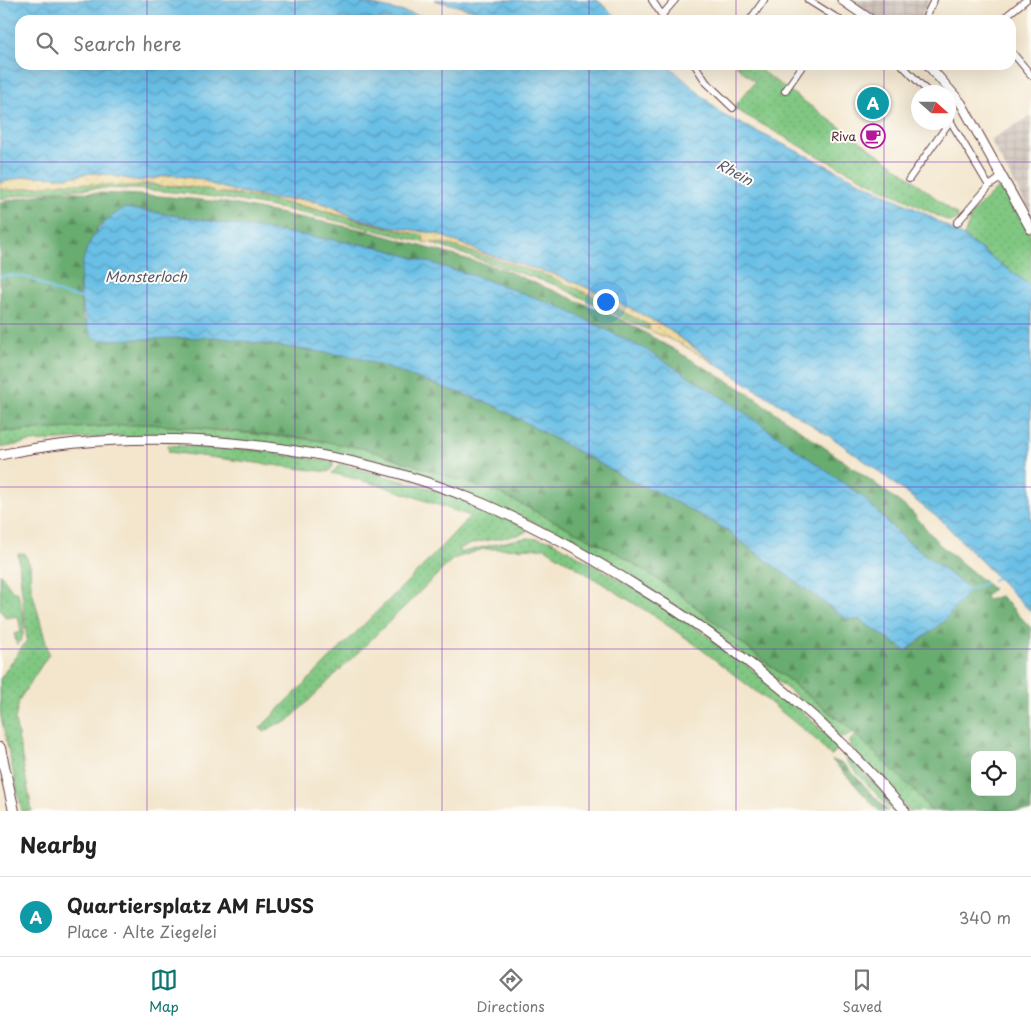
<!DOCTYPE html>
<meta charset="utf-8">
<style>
body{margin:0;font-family:"Playpen Sans",sans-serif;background:#f6f6f6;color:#222}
.controls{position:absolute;right:15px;bottom:15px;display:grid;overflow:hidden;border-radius:10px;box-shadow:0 5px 20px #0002}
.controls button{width:45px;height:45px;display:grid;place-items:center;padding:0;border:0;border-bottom:1px solid #e0e0e0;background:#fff;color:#222;font:25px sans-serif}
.compass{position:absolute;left:911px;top:85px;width:45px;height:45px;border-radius:50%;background:#fff;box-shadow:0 5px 20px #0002;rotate:111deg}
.you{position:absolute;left:605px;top:301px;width:18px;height:18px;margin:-12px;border:4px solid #fff;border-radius:50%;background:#1a73e8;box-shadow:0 0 0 8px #1a73e833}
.badge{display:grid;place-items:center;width:32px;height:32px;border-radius:50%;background:#0f766e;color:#fff;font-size:16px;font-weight:700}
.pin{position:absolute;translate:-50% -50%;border:2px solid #fff;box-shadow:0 1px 5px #0006}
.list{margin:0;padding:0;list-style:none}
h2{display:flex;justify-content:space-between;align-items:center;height:65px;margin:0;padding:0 20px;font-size:21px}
h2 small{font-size:16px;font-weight:400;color:#767676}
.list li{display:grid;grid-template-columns:32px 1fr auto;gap:15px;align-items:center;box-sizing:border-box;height:80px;padding:0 20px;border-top:1px solid #e0e0e0}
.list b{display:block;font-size:19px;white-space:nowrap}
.list p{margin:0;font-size:16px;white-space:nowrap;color:#767676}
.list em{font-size:16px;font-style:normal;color:#767676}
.icon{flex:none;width:28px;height:28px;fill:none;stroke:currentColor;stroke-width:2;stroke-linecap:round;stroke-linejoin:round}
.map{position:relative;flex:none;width:1031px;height:811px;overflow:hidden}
.search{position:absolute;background:#fff;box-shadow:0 5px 20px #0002;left:15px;right:15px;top:15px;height:55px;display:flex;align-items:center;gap:12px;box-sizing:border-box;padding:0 18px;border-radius:15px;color:#767676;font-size:19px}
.sheet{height:145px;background:#fff}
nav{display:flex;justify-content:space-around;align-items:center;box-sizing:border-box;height:70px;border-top:1px solid #e0e0e0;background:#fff;font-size:14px;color:#767676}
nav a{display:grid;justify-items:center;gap:2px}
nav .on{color:#0f766e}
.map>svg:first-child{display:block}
</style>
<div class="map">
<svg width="1031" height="811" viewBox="0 0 1031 811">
<defs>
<pattern id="industrial-grid" width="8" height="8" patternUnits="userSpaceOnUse" patternTransform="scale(1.25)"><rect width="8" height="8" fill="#cdc2b9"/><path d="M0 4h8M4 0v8" fill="none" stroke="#b2a69f"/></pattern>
<pattern id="green-dots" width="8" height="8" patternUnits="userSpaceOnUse" patternTransform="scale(1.25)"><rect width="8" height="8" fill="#80c782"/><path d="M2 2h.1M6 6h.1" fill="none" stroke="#70aa70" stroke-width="1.8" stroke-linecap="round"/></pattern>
<pattern id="forest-firs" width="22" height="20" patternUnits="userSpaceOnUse" patternTransform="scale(1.25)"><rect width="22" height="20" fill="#68ac70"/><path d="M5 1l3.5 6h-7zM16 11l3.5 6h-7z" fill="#588b5c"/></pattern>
<pattern id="sand-dots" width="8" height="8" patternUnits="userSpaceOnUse" patternTransform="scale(1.25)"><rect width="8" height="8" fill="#eeda9e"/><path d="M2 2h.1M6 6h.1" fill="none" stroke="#cebb88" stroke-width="1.8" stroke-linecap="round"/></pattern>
<pattern id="water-waves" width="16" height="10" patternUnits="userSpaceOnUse" patternTransform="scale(1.25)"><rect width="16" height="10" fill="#69bfe6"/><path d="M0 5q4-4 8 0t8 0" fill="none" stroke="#589bbb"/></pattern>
</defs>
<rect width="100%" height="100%" fill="#fdfcf7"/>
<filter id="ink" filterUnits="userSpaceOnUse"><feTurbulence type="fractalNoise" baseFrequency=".02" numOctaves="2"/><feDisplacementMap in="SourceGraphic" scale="10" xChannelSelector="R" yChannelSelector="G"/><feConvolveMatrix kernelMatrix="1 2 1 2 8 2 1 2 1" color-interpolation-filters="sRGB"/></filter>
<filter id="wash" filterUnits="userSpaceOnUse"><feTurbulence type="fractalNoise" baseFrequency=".0096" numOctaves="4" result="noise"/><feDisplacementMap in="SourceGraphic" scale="20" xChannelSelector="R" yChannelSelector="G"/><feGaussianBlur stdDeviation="1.12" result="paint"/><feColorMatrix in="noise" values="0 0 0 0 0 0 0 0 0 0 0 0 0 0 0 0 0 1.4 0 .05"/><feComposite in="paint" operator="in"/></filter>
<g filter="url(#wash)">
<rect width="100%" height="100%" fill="#f3e6cd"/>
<path fill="url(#industrial-grid)" d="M851 0H930L919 20H876Z
M1031 116V213L990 140Z"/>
<path fill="url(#green-dots)" stroke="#657356" d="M736 65H753L902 171 957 215 958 219 950 222 820 157 733 108 755 82Z
M65 183C115 185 164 183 213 190 219 195 244 195 253 197 311 207 366 223 424 236L425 239 423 242C292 209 134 169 0 199V189L12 190Z
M1002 184 1031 236V286L964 237 972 213Z
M437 241 548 276 595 297 601 302 649 325 650 328 646 329 556 285 433 244Z
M150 424 334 442 366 449 501 494 617 553 674 590 854 732 846 737H840L794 694 701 622 551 531 529 520 354 459 119 436 30 442 0 448V432Z
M168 445 259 451 333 462V467L328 472 169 452Z
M340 464 429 488 488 509 526 528V532C503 541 484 537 459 549V553L513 540 527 538 550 540 632 587 719 643 793 702 837 745V750L831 756 815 739 772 704 692 642 648 612 545 548 483 549 453 559 287 722 277 724 264 732 260 728 427 562 470 516 383 486 332 473Z
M24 553 30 565 31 587 49 654 19 700 15 720 32 811H22L0 713V679L27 640 18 554Z
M0 573 13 591 18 593C21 608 30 634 17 645L14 634 21 632 18 616 6 618 0 609Z
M856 734 917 793 931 811H909L849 746 850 741Z
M844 752 900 811H892L848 763 843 755Z"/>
<path fill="url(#forest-firs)" stroke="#59664e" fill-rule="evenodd" d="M58 191 160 196 222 202 364 230 502 269 625 321 745 391 876 484 912 512 939 544 993 589 985 597 988 600 1000 596 1003 598 1031 628V811H931L917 793 845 724 674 590 617 553 501 494 366 449 304 438 150 424 0 432V202ZM125 208 378 247 484 279 558 306 731 403 863 497 899 534 970 590 918 643 906 651 860 620 846 619 720 526 653 490 631 481 494 405 356 357 215 337 101 340 83 319 79 285 91 244 98 227ZM975 755H1012V792H975Z
M832 760 844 764 888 811H879Z"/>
<path fill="url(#sand-dots)" stroke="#9c7c64" d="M90 173 154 179 169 175 201 179 213 185 288 200 305 199 329 205 353 217 438 234 483 253 556 275 603 294 664 326 721 367 679 343 646 329 650 328 649 325 588 294 548 276 447 244 423 242 424 236 307 207 231 193H216L213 190 175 185 162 187 150 183 130 186 65 183 12 190 0 189V183L27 176 70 177Z"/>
<path fill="url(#water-waves)" stroke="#5a6f88" d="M0 0H351L440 20H20V65H668L723 115 928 215 964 237 1031 286V612L942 521 873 467 837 441 721 367 664 326 603 294 556 275 483 253 438 234 388 226 353 217 329 205 305 199H271L235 191 213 185 201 179 169 175 139 181 104 174 90 173 70 177 27 176 0 183Z
M434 0H597L620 20H512Z
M125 208 378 247 484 279 558 306 645 349 731 403 863 497 899 534 970 590 945 620 906 651 860 620 846 619 720 526 653 490 631 481 494 405 356 357 215 337 101 340 92 337C71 291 76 233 125 208Z"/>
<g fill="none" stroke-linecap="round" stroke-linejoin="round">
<path stroke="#69bfe6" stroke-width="2" d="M0 276C29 274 31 279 55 291 63 295 74 296 82 298
M993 580 997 578
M970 590 985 583"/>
</g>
</g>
<g filter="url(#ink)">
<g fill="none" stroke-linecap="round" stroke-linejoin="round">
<g stroke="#633d43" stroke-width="8">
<path id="street" d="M652 0 665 20
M808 0 840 20
M662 15 675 0
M750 20 764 0
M924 20 934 0
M1001 20 1026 0
M1011 51 1031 75
M695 65 706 82 733 108
M902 65 928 92
M785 91 803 65
M948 117 989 186 957 223
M909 179 951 120
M989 186 1002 177"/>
</g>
<g stroke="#633d43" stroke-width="11">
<path id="secondary" d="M842 0 871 20
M928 65 961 103 1031 229
M0 455C151 422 341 443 482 503 537 527 589 556 640 588 739 648 830 722 905 811"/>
</g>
<g stroke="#633d43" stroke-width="12">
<path id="primary" d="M0 748 14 811"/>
</g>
<use href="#street" stroke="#fff" stroke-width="6"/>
<use href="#secondary" stroke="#fff" stroke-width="9"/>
<use href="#primary" stroke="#fff" stroke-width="10"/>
</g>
</g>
<path fill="none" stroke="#7b2cbf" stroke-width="1" stroke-opacity="0.55" d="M147 0V20M295 0V20M442 0V20M589 0V20M736 0V20M884 0V20M147 65V811M295 65V811M442 65V811M589 65V811M736 65V811M884 65V811M0 162H1031M0 324H1031M0 487H1031M0 649H1031"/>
<defs>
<g id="cafe-ring" transform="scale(1.25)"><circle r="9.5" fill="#fdfcf7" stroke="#b5179e" stroke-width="1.5"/><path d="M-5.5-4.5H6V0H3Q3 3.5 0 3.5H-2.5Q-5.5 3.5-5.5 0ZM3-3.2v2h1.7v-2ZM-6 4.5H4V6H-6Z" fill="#b5179e"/></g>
</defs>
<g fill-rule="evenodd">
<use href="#cafe-ring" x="873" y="136"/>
</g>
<g text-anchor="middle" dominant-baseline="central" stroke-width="4" stroke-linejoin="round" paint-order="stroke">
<g font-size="12" fill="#4a1f2b" stroke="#fdfcf7" text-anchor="end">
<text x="856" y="136">Riva</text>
</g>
<g font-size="14" font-style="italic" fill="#55576c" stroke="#fdfcf7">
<text transform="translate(735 172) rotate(29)">Rhein</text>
<text x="146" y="276">Monsterloch</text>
</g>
</g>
</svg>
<div class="controls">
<button><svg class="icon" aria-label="locate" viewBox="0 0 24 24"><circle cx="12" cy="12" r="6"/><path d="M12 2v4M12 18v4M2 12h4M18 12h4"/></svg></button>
</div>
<svg class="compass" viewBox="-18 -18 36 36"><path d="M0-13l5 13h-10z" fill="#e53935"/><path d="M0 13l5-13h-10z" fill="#767676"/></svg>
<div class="you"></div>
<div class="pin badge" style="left:873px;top:103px;background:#0f9aa8">A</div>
<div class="search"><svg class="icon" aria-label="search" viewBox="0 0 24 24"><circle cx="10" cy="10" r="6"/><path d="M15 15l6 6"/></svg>Search here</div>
</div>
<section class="sheet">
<h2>Nearby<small></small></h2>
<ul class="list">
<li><span class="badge" style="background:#0f9aa8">A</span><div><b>Quartiersplatz AM FLUSS</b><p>Place · Alte Ziegelei</p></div><em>340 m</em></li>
</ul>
</section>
<nav>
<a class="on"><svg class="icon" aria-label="map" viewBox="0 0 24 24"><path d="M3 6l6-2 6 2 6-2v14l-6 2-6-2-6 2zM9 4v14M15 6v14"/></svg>Map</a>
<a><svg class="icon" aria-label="directions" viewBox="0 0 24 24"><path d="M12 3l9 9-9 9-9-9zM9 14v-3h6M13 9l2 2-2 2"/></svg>Directions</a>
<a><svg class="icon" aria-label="saved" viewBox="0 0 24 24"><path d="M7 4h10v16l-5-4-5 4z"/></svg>Saved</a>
</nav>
